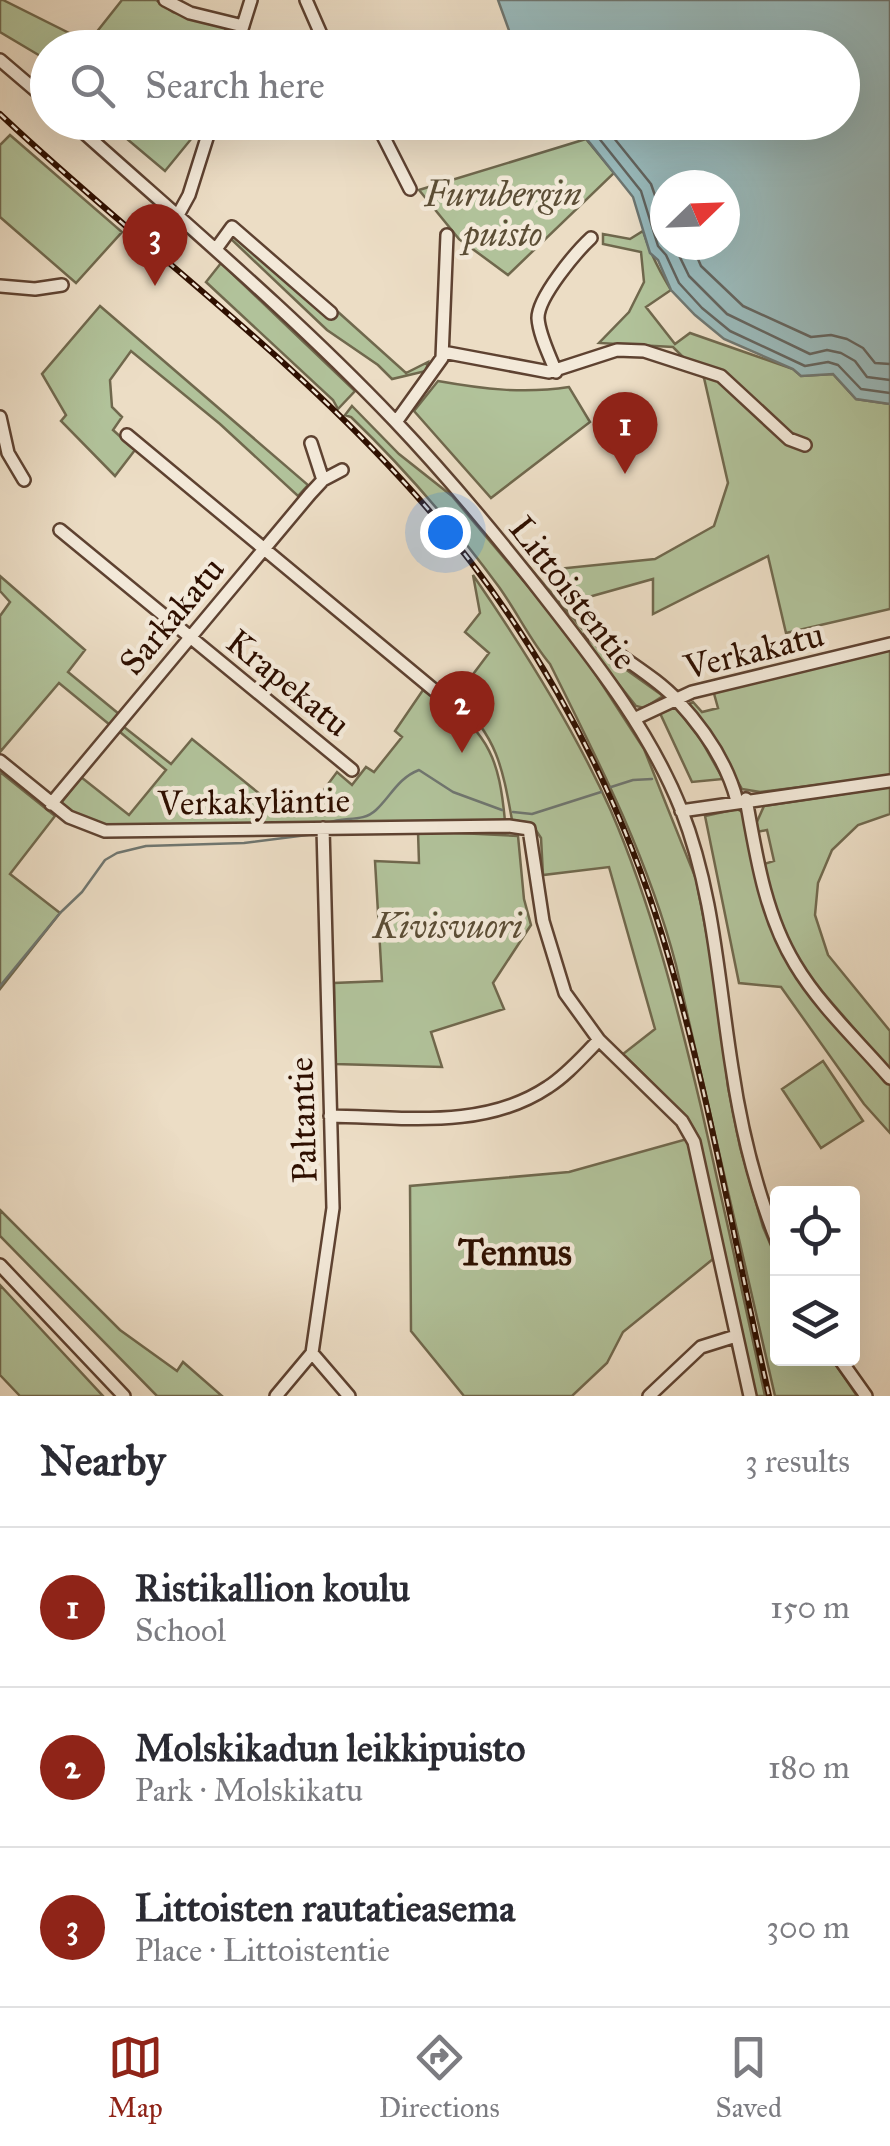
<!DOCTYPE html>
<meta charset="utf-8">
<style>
body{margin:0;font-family:"IM FELL Great Primer",serif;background:#f2f2f3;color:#2b2b33}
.controls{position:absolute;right:30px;bottom:30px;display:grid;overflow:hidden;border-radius:10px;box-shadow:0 10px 40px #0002}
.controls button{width:90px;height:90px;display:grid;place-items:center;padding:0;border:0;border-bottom:2px solid #e1e1e2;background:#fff;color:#2b2b33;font:50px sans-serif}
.compass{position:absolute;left:650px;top:170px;width:90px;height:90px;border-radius:50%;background:#fff;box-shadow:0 10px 40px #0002;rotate:67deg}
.you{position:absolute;left:445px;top:532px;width:35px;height:35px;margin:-25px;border:8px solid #fff;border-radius:50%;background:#1a73e8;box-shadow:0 0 0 15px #1a73e833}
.badge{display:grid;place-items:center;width:65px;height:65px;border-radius:50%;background:#8f2418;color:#fff;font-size:32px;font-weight:700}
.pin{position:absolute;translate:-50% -82px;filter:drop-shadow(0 2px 5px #0008)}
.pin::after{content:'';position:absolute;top:52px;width:35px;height:30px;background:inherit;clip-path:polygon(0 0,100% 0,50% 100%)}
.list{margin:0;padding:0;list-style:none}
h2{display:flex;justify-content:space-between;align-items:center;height:130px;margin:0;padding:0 40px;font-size:42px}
h2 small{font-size:32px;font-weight:400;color:#7c7c81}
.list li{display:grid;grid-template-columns:65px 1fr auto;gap:30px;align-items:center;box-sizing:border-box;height:160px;padding:0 40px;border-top:2px solid #e1e1e2}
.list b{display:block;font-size:38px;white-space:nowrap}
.list p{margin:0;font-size:32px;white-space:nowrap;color:#7c7c81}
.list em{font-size:32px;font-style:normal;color:#7c7c81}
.icon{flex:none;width:55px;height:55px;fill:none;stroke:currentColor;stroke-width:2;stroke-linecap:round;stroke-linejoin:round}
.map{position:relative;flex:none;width:890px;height:1396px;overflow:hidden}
.search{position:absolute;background:#fff;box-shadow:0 10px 40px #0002;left:30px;right:30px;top:30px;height:110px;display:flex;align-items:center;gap:25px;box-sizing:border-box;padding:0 35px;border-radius:55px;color:#7c7c81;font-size:38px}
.sheet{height:610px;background:#fff}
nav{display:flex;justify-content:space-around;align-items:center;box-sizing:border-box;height:140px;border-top:2px solid #e1e1e2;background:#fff;font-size:28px;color:#7c7c81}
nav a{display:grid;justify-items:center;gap:5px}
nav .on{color:#8f2418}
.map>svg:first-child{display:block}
</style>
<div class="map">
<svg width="890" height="1396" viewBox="0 0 890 1396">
<rect width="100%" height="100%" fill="#ecddc5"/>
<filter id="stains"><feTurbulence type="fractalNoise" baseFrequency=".002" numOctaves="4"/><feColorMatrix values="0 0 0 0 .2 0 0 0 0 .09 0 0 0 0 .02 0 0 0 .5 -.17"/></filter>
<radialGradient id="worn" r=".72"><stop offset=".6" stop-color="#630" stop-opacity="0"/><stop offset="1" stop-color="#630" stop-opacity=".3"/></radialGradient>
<path fill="#b1c29a" stroke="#70684d" stroke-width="2.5" d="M0 0H3L81 39 76 47 48 48 47 60 0 32Z
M122 0H156L173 12 226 28 219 47 84 48Z
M108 123H197L192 138 165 171Z
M10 135 122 232 76 283 0 217V145Z
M586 139 614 173 508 275 459 239 419 190Z
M643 231C649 250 660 272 671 290L646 307 675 344 690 333 793 369 801 376 833 374 856 399 890 404V609L786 633 768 556 653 614V579L578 600 557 569 655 559 714 526 728 483 704 378 673 347 599 343 629 312 644 282 641 252 603 244V234L630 239Z
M233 235 329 318 337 311 406 373 428 362 426 371 392 379 378 365 327 330 231 239Z
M221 263 355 391 338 409 333 400 206 282Z
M100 306 308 485 298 496 220 424 131 351 110 380 112 407 122 417 113 430 135 450 115 476 61 421 66 415 42 374Z
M438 381C483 389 524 394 569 387L590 422 491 498 414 411Z
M352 406 399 454 452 496 574 641 644 749 696 879 716 984 728 1087 740 1147 763 1227 777 1260 778 1358 832 1359 857 1396H775L676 965C648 858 599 762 550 664 530 640 517 612 499 587 454 526 405 469 351 417L345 415Z
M514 549 603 653 663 696 644 708 636 706 516 555Z
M473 575C524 649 574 728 611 811 652 906 677 1006 701 1107 723 1203 744 1300 765 1396H755L694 1129 684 1114 623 1054 655 1029 609 867 543 875 541 838 531 823 512 820C502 765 497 738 456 697L489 653 465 632 480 613Z
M0 576 85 650 68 672 119 714 110 725 59 683 0 752V616L10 602 0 591Z
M890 648V776L760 792 742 789 708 729 686 705 693 702 702 712 718 708 713 690Z
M423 690 438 701 441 698C490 737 499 759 505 821L111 826 81 818 61 803 81 777 129 815 166 770 120 732 124 727 171 764 192 739 277 808 308 811 337 772 352 785 366 767 374 772 402 737 395 731Z
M673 704 701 740 723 779 692 782 659 711Z
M0 772 55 816 10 874 60 913 0 989Z
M890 787V814L858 825 832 850 818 883 815 915 828 955 890 1031V1070L795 960 777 917 764 864 774 861 767 830 757 832 756 824 764 806Z
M737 809 742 812 769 917 845 1032 890 1085V1133L864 1104 781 987 739 983 705 816Z
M418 831 518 836 524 899 531 925 493 983 504 1009 431 1032 442 1067 335 1064 334 983 382 981 375 861 419 863Z
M823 1061 863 1121 821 1148 782 1089Z
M687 1139 699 1182 713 1259 623 1332 607 1363 572 1396H464L411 1331 410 1186 569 1172Z
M0 1210 120 1330 177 1371 183 1362 222 1396H157L0 1236Z
M0 1285 103 1396H20L0 1375Z"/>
<path fill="#9ababb" stroke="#6f7670" stroke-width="2.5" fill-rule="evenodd" d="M498 0H890V404L856 399 833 374 801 376 793 369 724 339 695 315 671 290 658 260 650 253 633 197 574 123 842 122V48L515 47ZM665 185H725V245H665Z"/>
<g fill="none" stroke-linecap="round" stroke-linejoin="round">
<path stroke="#64645e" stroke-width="2.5" d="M586 122 641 191 658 246 666 255 679 283 702 308 730 331 805 366 828 362 838 365 861 389 890 393
M601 122 651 184 665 224
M674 245 689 276 727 314 810 354 827 350 841 353 855 361 867 377 890 380
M692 245 701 266 743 306 811 337 831 335 847 339 863 348 875 363 890 364"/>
<path stroke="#6f7670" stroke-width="2.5" d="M611 787 633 780 652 779
M513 812 532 814 601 792
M328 823C345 816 362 823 376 810 391 796 398 778 419 770L453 792 502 810
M0 986 60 913 82 892 105 860 117 853 146 846 244 843 315 834"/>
<g stroke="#5e4231" stroke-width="16">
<path id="minor" d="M165 0 190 13 243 26
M306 0 327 48
M236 48 251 0
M0 60 48 101
M72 122C181 220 293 314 394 420 450 479 502 542 551 605 601 669 651 734 681 809 714 893 718 981 732 1068 741 1129 755 1187 778 1244
M376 122 410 189
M178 215 189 195 212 122
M216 249 232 227 331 313
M0 286 35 289 62 285
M443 352 549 372 617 350 644 351 721 376 789 439 805 445
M556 372C550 356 539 335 538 318 538 297 576 252 591 238
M0 417 8 453 24 480
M396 422 442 358 447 235
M127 435 434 690
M311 443 323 480
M60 530 352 770
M591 632C617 657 653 674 677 700 704 729 727 762 737 801
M634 719 692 692 890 644
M0 761 69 817 105 831 509 826 529 829 543 921 565 993 599 1040 682 1121 694 1142 750 1396
M746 799C756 855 765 915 795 964 820 1006 858 1041 890 1078
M51 804 310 494 323 480 342 470
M681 811 890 781
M330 1116C403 1117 484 1130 548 1087 567 1075 583 1056 599 1040
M0 1265 124 1396
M312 1353 349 1396
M839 1358 866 1396
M276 1396 312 1353 333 1208 323 828
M649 1396 701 1347 736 1336"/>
</g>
<use href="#minor" stroke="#f3e9d9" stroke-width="11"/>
<g stroke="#2e0f00" stroke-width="6">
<path id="rail" d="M0 114C131 238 280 346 402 480 521 609 610 766 662 935 708 1085 734 1243 769 1396"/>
</g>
<use href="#rail" stroke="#f3e9d9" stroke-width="2.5" stroke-dasharray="8" stroke-linecap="butt"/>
</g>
<g text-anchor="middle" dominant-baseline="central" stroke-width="9" stroke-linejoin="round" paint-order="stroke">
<g font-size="35" font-style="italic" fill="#5c4e36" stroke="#f3e9d9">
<text x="503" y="194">Furubergin<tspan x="503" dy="40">puisto</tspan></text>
<text x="448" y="926">Kivisvuori</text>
</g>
<g font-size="35" fill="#2e0f00" stroke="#f3e9d9">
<text transform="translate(573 593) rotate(52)">Littoistentie</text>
<text transform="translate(172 616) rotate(-50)">Sarkakatu</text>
<text transform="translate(754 651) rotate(-14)">Verkakatu</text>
<text transform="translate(288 683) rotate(39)">Krapekatu</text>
<text transform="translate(254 802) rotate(-1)">Verkakyläntie</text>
<text transform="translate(303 1120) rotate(-92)">Paltantie</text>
</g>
<g font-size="38" font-weight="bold" fill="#2e0f00" stroke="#f3e9d9">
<text x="515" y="1252">Tennus</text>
</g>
</g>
<rect width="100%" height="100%" filter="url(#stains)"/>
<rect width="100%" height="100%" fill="url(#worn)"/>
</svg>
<div class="controls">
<button><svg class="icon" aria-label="locate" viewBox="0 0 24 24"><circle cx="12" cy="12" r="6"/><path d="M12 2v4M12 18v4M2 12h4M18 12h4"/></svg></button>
<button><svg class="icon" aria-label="layers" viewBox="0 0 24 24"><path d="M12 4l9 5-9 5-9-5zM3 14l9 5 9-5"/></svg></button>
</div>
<svg class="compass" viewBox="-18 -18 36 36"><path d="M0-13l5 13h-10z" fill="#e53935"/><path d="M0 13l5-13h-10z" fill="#7c7c81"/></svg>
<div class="you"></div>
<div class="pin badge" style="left:625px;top:474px">1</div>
<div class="pin badge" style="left:462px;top:753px">2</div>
<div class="pin badge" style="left:155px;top:286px">3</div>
<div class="search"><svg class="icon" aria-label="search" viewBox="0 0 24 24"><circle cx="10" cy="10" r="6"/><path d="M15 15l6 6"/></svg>Search here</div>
</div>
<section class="sheet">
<h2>Nearby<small>3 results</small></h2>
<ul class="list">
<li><span class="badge">1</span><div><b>Ristikallion koulu</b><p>School</p></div><em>150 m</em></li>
<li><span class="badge">2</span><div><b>Molskikadun leikkipuisto</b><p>Park · Molskikatu</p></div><em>180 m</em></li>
<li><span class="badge">3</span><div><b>Littoisten rautatieasema</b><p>Place · Littoistentie</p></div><em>300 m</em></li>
</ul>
</section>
<nav>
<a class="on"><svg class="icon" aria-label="map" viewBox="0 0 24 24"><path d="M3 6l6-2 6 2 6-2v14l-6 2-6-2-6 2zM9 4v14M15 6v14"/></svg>Map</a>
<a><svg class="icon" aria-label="directions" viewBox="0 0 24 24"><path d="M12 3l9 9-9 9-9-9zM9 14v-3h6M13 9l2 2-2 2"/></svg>Directions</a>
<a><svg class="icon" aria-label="saved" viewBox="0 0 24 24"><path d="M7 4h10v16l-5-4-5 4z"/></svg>Saved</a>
</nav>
